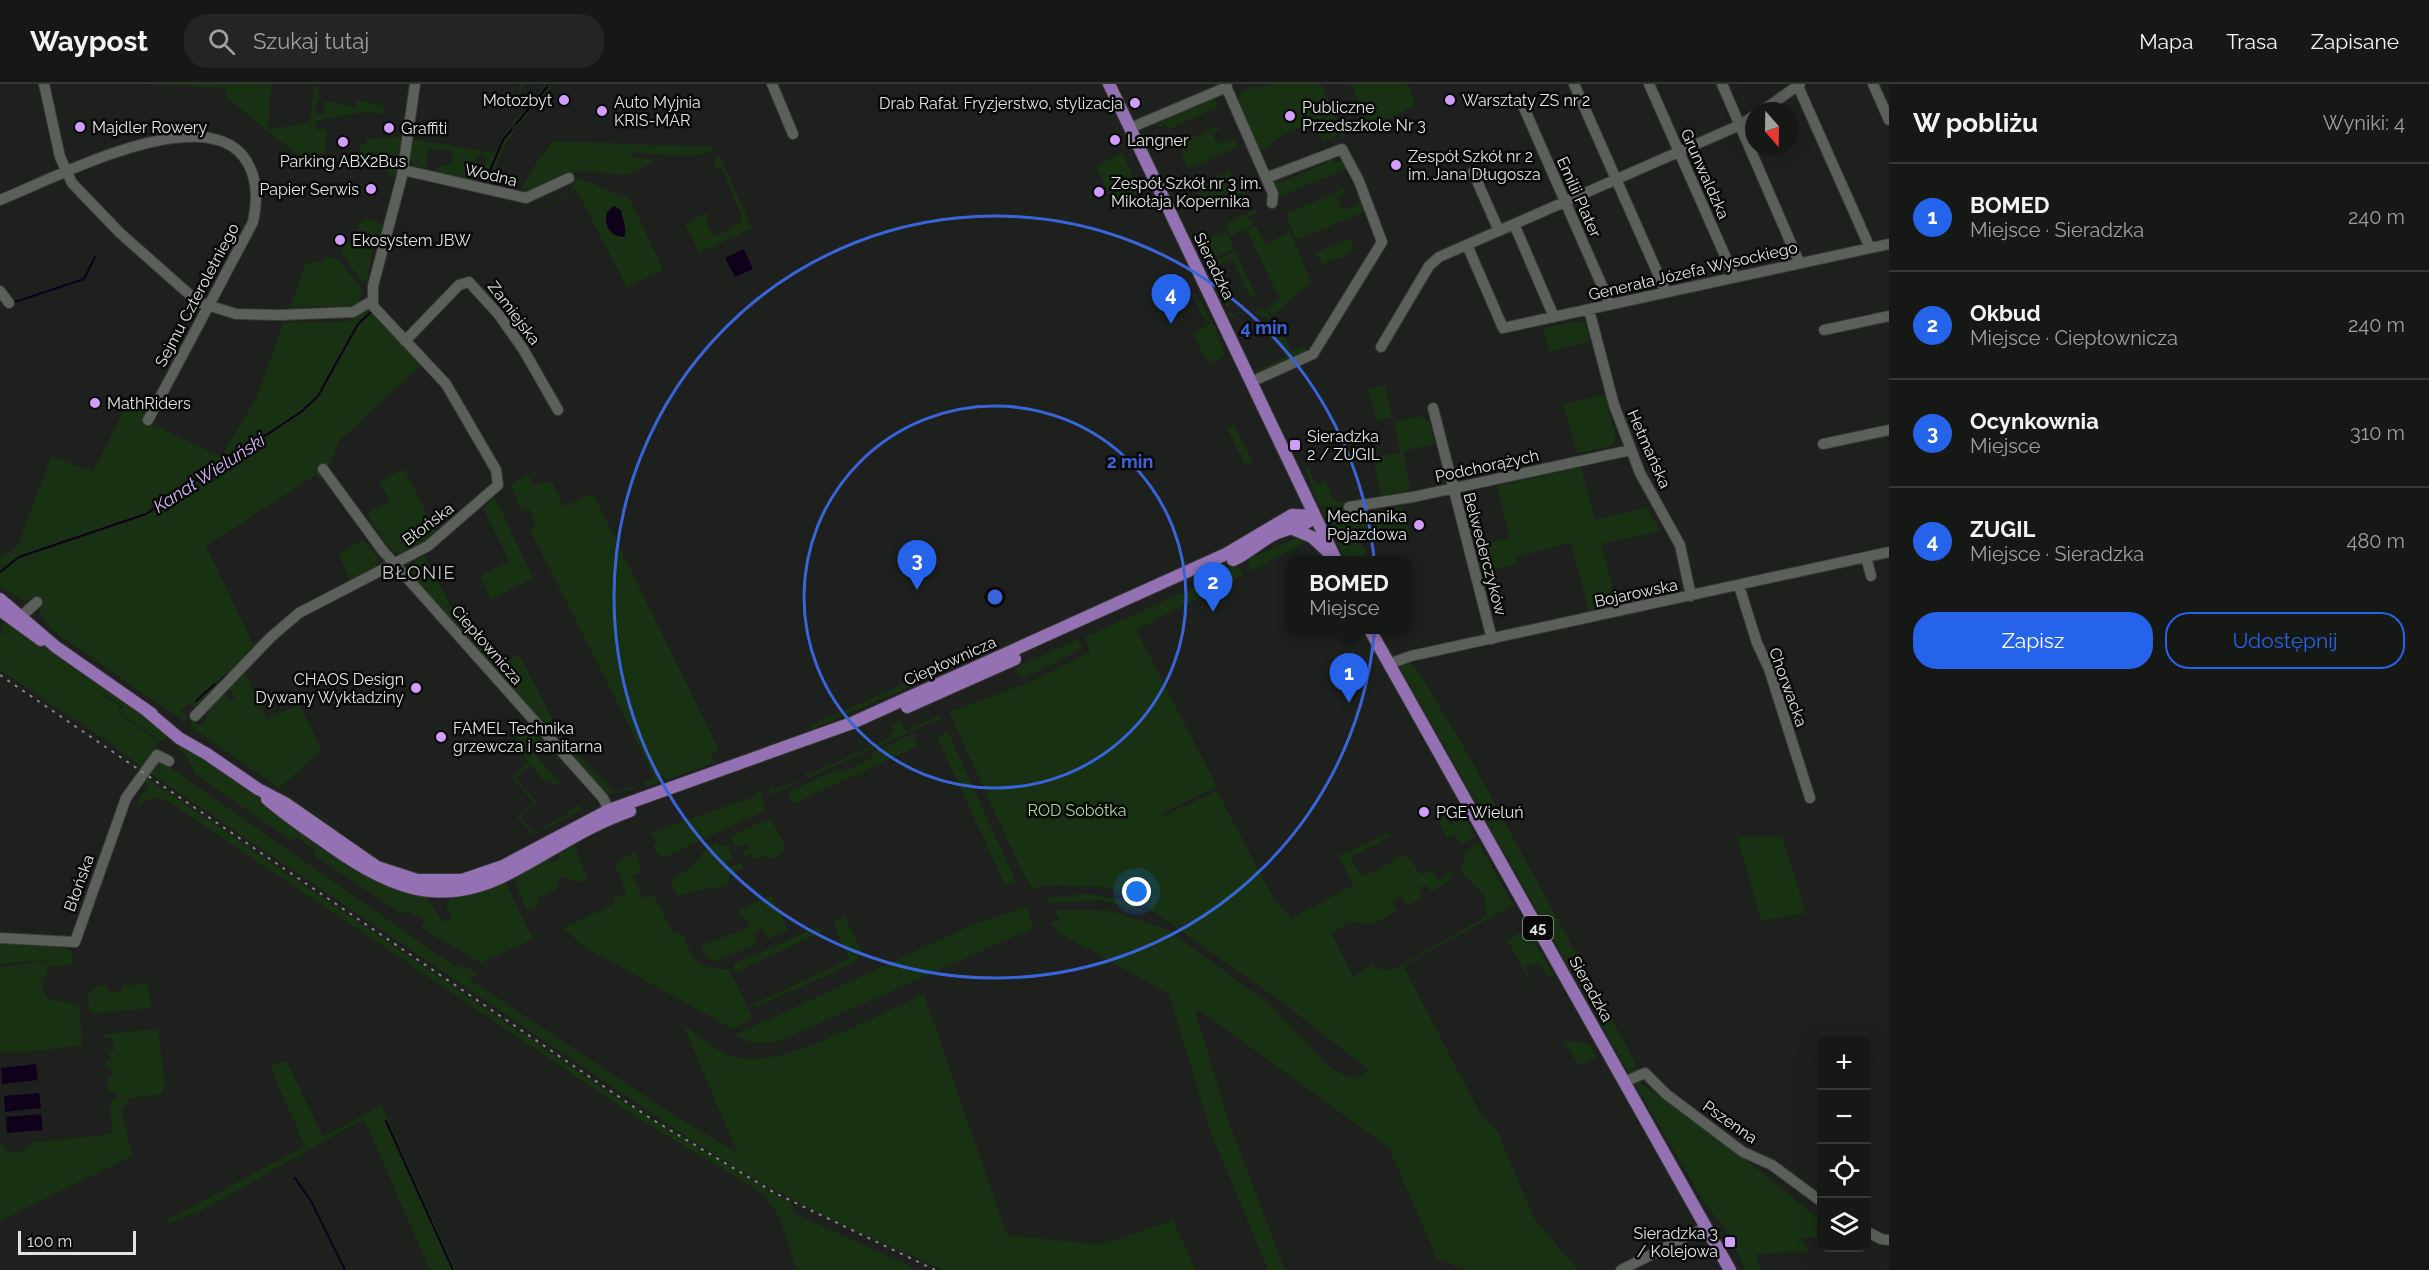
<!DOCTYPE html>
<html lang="pl">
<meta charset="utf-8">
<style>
body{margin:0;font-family:Raleway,sans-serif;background:#232522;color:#f1f3f6}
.controls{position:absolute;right:18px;bottom:18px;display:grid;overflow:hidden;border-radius:12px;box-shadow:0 6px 24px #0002}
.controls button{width:54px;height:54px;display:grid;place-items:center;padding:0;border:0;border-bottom:2px solid #353734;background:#161815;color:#f1f3f6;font:30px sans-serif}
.compass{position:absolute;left:1745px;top:18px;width:54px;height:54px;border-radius:50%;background:#161815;box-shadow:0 6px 24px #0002;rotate:160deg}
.scale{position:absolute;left:18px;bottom:15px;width:118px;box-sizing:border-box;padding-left:6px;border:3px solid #e1e4e1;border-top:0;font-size:16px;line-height:21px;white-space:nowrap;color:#e1e4e1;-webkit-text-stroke:4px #080908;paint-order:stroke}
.you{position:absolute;left:1137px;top:808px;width:21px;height:21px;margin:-15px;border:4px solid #fff;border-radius:50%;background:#1a73e8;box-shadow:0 0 0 9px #1a73e833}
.badge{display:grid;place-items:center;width:39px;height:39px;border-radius:50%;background:#2563eb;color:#fff;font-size:20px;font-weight:700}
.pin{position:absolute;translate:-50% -50px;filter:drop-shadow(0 2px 3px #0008)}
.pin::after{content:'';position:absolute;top:32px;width:21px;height:18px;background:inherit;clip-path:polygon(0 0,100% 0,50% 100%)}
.popup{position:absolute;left:1286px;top:472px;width:126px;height:78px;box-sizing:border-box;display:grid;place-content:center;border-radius:12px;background:#161815;filter:drop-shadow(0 2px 4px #0005);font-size:20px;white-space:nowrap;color:#9ea0a0}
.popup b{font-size:22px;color:#f1f3f6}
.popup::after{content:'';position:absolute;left:50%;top:100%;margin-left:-12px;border:12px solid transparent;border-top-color:#161815}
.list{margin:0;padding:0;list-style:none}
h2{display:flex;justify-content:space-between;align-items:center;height:78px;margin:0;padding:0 24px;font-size:26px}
h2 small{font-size:20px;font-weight:400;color:#9ea0a0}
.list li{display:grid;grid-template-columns:39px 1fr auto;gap:18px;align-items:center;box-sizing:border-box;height:108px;padding:0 24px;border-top:2px solid #353734}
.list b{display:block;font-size:22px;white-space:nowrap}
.list p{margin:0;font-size:20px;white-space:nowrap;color:#9ea0a0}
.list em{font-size:20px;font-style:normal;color:#9ea0a0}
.actions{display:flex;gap:12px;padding:18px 24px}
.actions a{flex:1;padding:14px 0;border:2px solid #2563eb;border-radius:24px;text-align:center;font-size:21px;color:#2563eb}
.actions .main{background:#2563eb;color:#fff}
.icon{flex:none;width:33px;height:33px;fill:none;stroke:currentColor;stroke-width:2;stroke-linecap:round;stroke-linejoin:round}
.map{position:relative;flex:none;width:1889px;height:1186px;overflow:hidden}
header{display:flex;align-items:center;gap:36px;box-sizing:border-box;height:84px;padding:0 30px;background:#161815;border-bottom:2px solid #353734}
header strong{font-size:28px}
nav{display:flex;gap:33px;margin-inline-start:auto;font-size:21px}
.search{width:420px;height:54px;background:#232522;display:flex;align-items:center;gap:15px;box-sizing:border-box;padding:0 21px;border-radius:24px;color:#9ea0a0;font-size:22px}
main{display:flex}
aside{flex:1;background:#161815}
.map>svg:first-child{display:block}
</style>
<header>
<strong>Waypost</strong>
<div class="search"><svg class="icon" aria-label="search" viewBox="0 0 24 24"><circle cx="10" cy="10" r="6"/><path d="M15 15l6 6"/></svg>Szukaj tutaj</div>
<nav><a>Mapa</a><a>Trasa</a><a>Zapisane</a></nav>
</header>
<main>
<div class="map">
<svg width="1889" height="1186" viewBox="0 0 1889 1186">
<rect width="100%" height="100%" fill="#1d201c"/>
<path fill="#183113" d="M149 0H271L268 46 310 38 314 0 319 6 317 7 320 16 316 18 315 30 324 31 325 17 354 23 356 22V16L382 22 387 30 364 28 315 37 316 46 326 45V70H317L309 80 227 14 225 4Z
M520 0H523L519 17 530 19 545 1 551 3 517 43 513 39 528 22 518 19Z
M1272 0H1321L1347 59 1340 50 1322 58 1315 37 1285 50 1281 45 1283 51 1270 60 1271 64 1260 66 1238 16 1242 8 1257 1 1259 5Z
M1351 0H1407L1415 18 1413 22 1370 44Z
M1213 15 1219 22 1169 45 1165 40 1159 43 1157 40Z
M510 42 515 46 507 57 489 99 480 98 487 72 477 70 475 97 436 88 439 83 451 80 453 67 427 65 426 85 414 82 410 74 412 55 494 69Z
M1218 42 1220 45 1212 49 1217 60 1235 55 1238 63 1188 85 1182 70 1184 58Z
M403 53 399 89 394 93 388 92 390 79 359 71 361 60H366L367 55Z
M554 57 716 63C705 79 651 69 632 68V74L650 75 652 79 626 91 581 87 568 91 566 88 531 106 520 107 537 77Z
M1122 69 1142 112 1116 125 1096 82Z
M719 70 752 144 699 169 685 140 706 129 709 133 705 136 714 153 743 137 722 84 716 86 713 81Z
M1324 73 1331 74 1334 79 1343 76 1348 84 1278 113 1273 100 1274 95 1276 94 1279 99 1326 79Z
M1229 87 1236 101 1252 94 1257 104 1206 127 1195 103Z
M579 94 630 115 663 186 627 203 576 106 544 123 539 114 545 121 574 105 570 97Z
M1345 104 1346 109 1337 113 1343 126 1360 119 1358 114 1361 113 1367 127 1296 156 1286 130Z
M1257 125 1258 128 1246 134 1254 140 1231 152 1225 140Z
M1283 131 1313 202 1310 199 1274 230 1276 234 1266 224 1280 216 1247 146 1256 142 1265 160 1289 149Z
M366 134 385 142 383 148 374 146 382 150 377 162 360 157C356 150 358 137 366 134Z
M1226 147 1234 165 1205 178 1197 160Z
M1349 154 1354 165 1346 169 1347 172 1326 178 1323 182 1316 169Z
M346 157 373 167 367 197H361L341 168Z
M1235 168 1256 211 1251 214 1244 202 1225 211 1230 223 1227 224 1222 212 1244 201 1232 175 1208 185 1206 180Z
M325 172 339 176 363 206 358 219 339 222 290 223 306 179 323 178Z
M1192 209H1195L1197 218 1200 217 1216 246 1225 272 1212 279 1204 272 1193 249 1210 240 1202 231Z
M1253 223 1255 228 1263 224 1277 238 1292 268 1303 262 1308 267 1257 290 1256 287 1286 273 1268 233 1255 230 1252 224 1231 234 1228 228 1231 227 1233 231Z
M369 224 444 304 421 281 338 358 331 379 326 382 332 406 319 389 327 406 316 391 206 462 253 560 258 556 259 559 223 598 220 595 216 598 218 602 194 624 188 620 180 626 188 633 185 637 158 620 52 546 39 527 40 523 34 513 25 517 0 503V473L17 463 51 372 93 388 132 310 152 319 143 336 217 371 223 369 256 315 283 239 350 237 355 231Z
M1581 237 1586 240 1590 257 1549 268 1543 244Z
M1385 301 1392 333 1376 336 1368 305Z
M1605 311 1616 354 1612 362 1577 369 1563 320Z
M1421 332 1429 337 1435 360 1403 367 1411 406 1381 412 1373 374 1400 368 1394 338Z
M1234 341 1253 379 1245 382 1227 344Z
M1581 383 1595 435 1647 424 1660 447 1601 460 1618 522 1589 528 1571 459 1516 473 1517 480 1481 488 1474 462 1510 454 1497 402Z
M1308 384 1316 400 1325 396 1332 412 1339 418H1348L1349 421 1328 423 1319 421 1305 385Z
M404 385 437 449 421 461 419 459 409 465 410 468 399 471 386 461 367 429 390 417 379 397Z
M542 385 529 393 533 402 543 398H552L564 423 593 409 719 666 711 671 714 679 666 696 664 692 658 693 659 698 646 703 644 698 655 694 530 446 536 440 529 424 522 427 510 400Z
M495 413 533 494 491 515 480 492 509 477 483 424Z
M1402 423 1410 450 1406 451 1405 446 1386 448 1385 443 1359 449 1361 460 1367 467C1364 475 1353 476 1345 476L1321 425H1350L1353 433Z
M1297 454 1306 458 1250 487 1248 475Z
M363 456 378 474 376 485 351 497 338 470Z
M424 471 462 543 498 584 519 570 563 656H557L411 491 409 481Z
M1237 480 1243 491 1136 546 1217 702 1163 729 1164 732 1217 707 1275 817 1296 840 1292 834 1354 801 1338 772 1389 749 1390 753 1350 773 1362 793 1406 770 1421 791 1431 786 1438 797 1454 785 1448 798 1431 808 1427 801 1423 803 1419 800 1422 814 1407 822 1402 813 1395 814 1396 817 1393 819 1398 827 1373 840 1350 838 1331 849 1353 893 1372 879 1379 885 1392 886 1485 833C1492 807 1470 802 1461 787L1465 768 1478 758 1513 821 1403 882 1479 1027 1498 1048 1534 1134 1578 1186H1469L1437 1175 1389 1064 1199 926 1195 927 1229 1038 1285 1186H1268L1211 1049 1169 910 1056 847 1049 839 1060 836 1054 825 1110 827 1167 845 1268 919 1332 985 1354 995 1369 986 1283 919 1143 820 1107 803 1054 801 1032 804 1020 783 949 628 1030 598 1090 568 1085 553 1206 498 1207 494Z
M0 529 168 650 163 658 161 657 119 628 123 622 103 609 102 611 121 622 117 628 159 658 142 684 112 660 0 586V547L29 565 0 545 4 539 0 536Z
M1078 555 1081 563 1079 566 1021 595 1015 584Z
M960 574 930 594 812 645 810 642Z
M1403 579H1410L1416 584 1463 661 1633 974 1636 981 1634 988 1629 990 1399 582Z
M248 585 246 591 267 635 299 620 322 666 279 704 334 741 333 742 190 642 193 637 201 642 209 630 208 623 223 610 231 617 235 613 229 604Z
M940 631 941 634 770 711 769 705 771 700 773 706 807 694 805 688 812 689 890 654 889 650 894 648 891 640 900 636 906 647Z
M529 643 568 686 564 685 547 665 537 673 560 699 556 702 547 696 545 698 530 681 516 694 538 719 526 726 521 734 535 749 560 733 562 734 577 721 584 725 533 751 517 733 533 718 512 694 529 678 512 658Z
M948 648 1016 798 1005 801 937 653Z
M913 650 918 662 793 720 788 708 840 684 842 688 872 674 871 669Z
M183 659 278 728 425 811 443 838 452 834 446 822 453 811 505 797 533 855 481 879 421 844 425 836 404 826 402 830 313 771 315 766 296 753 292 757 196 691C190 679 188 673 177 663L172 666Z
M571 664 615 708 634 702 635 705 606 710 570 671Z
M157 674 421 859 460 885 458 879 477 889 469 895 680 1035 737 1068 683 941C700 952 722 973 743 975 787 981 881 929 924 910L1007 1151 1101 1161 1173 1136 1196 1186H943L836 1138 755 1095 685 1052 188 715 150 689Z
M144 692 614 1012 794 1122 792 1126 794 1129 918 1186H796C787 1157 783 1129 759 1107L642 1037 166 716 153 713 138 721 141 710 148 705Z
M756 706 761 709 766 726 665 773 658 771 653 762 657 757 649 749 756 712Z
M1442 727 1450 741 1465 733 1475 753 1461 761 1455 751 1447 754 1435 730Z
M770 734 786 763 782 770 770 775 762 772 753 775 750 770 744 772 742 767 750 764 747 759 740 763 734 761 730 752Z
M1737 752 1782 753 1806 829 1761 837Z
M573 758 588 796 583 798 560 793 557 805 538 814 537 823 527 827 513 794 547 774 553 778 559 775 558 767Z
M717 758 720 762 731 760 728 765 733 775 727 778 729 783 741 779 743 784 729 792 730 799 715 805 712 803 677 812 670 797C676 791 684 789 690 784 702 775 699 767 717 758Z
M635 767 642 787 633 792 644 815 654 811 672 847 683 851C695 879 698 885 729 885L753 934 733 945 584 863 563 844 614 820 612 815 626 809 615 780Z
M1089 810 1128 817 1142 827 1101 816 1049 819 1047 813Z
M771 811 788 846 768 855 763 845 754 848 757 860 718 877 709 875 700 862 750 843 744 832 740 833 738 827Z
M1026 823 1033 844 775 959 749 958 735 951 974 840Z
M845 832 861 866 854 879 754 924 753 920 849 875 833 837Z
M817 843 822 848 734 889V880Z
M1527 845 1554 892 1550 894 1538 878 1525 884 1533 903 1507 856Z
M0 859 57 862 72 867 74 880 49 883 45 885 50 890 40 895 47 914 80 922 82 961 28 968H0V883L62 875 0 880Z
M148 900 151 924 100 929 90 928 87 911 97 903 108 901 109 908H122V901Z
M158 945 165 1002 161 1010 129 1014 122 1028 132 1072 0 1137V1057L8 1068 24 1067 31 1059 112 1050 110 1021 116 1013V1009L108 1006 107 995 112 991V985L106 983 105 977 111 974 110 970 106 968 114 967 112 954H104V950Z
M1563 956 1590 960 1597 973 1579 982Z
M286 976 323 1053 381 1021 456 1186H430L364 1035 199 1128 169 1139 164 1130 167 1134 173 1133 305 1062 270 983Z
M1638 997 1760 1087 1821 1137V1153L1801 1154 1810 1167 1756 1170 1761 1186H1746L1727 1147 1704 1118 1635 1000Z"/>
<path fill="#0f001c" d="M614 122 621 126C622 135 628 145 624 153 611 153 603 141 607 128Z
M744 165 753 185 735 193 725 174Z
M36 980 38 996 2 1000 1 984Z
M39 1009 41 1024 5 1028 4 1012Z
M41 1030 43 1046 7 1049 6 1033Z"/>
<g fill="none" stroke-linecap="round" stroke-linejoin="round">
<path stroke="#0f001c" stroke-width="2" d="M516 40 547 3
M485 98 503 56 512 45
M15 218 84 195 95 173
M0 488 19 473 146 430 301 328 318 312 358 240 371 228
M222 595 231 588
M196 617 215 600
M386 1037 453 1186
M295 1094 311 1117 345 1186"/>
<g stroke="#373a36" stroke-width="12">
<path id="minor" d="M44 0 60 73 72 99 120 149 198 218 236 230 280 231 353 228 372 217
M772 0 793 50
M1225 0 1273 110 1272 119
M1574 0 1666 208
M1649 0 1734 192
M1722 0 1799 178
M1797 0 1870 164
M1873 0 1889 36
M1521 17 1610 220
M1762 27 1800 0
M1130 44 1227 3
M403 86 526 114 569 94
M1473 88 1499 147
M0 116C53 95 198 17 243 72 258 91 258 115 253 138L148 336
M1514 140 1554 233
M1467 161 1503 244 1889 160
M0 207 9 219
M1589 226 1614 321 1640 389 1680 461 1691 512
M1824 246 1889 232
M405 257 459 201 469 198 499 231 523 265 558 326
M1381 263 1429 182 1439 173 1740 41 1754 32
M1251 298 1313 270 1382 158 1359 97 1342 65 1266 94
M1433 324 1492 555
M1823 360 1889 346
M323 385 383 467 603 714 609 726 608 732
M1349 423 1413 413 1631 366
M1866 473 1871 492
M1739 502 1757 559 1769 585 1810 714
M15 538 37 518
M1389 580 1411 572 1889 468
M195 632 271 553 299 529 428 462 498 401 496 386 446 300 373 222V202L402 92 415 0
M0 854 75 858 126 714 157 671 169 677
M1624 998 1645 989 1666 1010 1743 1068 1772 1081 1822 1118
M1866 1147 1881 1155 1889 1156
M1621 1186 1706 1143"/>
</g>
<g stroke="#373a36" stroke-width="14">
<path id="major" d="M1109 0 1336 476
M1293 445 1312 453 1329 469
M1233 476C1249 469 1261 456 1277 449 1291 443 1304 444 1315 432
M0 515 56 563 152 630
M0 526 41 556
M1370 546 1730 1186
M907 623 1015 575
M147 627 179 654 207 670 258 705 285 719 377 783 417 796H462L503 782 609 726 852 639 1226 470 1292 431 1315 432
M267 715C284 730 303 743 322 756 382 799 435 828 508 790 549 769 586 742 630 727"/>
</g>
<use href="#minor" stroke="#5b605a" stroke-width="10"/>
<use href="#major" stroke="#9471b2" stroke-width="12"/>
<path stroke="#848783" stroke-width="2" stroke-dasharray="3 6" stroke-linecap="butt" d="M0 591 650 1034 775 1109 935 1186"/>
</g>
<g fill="none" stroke="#3a64d9" stroke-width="3">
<circle cx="995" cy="513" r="191"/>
<circle cx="995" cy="513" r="381"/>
</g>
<g fill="#d19dfe" stroke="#080908" stroke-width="2">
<circle cx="564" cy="16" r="6"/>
<circle cx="1450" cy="16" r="6"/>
<circle cx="1135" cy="19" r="6"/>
<circle cx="602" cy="27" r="6"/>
<circle cx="1290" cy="32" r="6"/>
<circle cx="80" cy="43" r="6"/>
<circle cx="389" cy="44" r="6"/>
<circle cx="1115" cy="56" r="6"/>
<circle cx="343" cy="58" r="6"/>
<circle cx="1396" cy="81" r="6"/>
<circle cx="371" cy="105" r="6"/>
<circle cx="1099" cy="108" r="6"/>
<circle cx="340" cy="156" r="6"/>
<circle cx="95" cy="319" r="6"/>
<rect x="1289" y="355" width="12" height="12" rx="3"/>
<circle cx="1419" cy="441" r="6"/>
<circle cx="416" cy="604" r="6"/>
<circle cx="441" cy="653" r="6"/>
<circle cx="1424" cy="728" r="6"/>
<rect x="1724" y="1152" width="12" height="12" rx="3"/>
</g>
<g text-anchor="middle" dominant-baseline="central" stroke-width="5" stroke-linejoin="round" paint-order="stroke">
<rect fill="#080908" stroke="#a0a2a0" stroke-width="1.5" x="1523" y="832" width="30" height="24" rx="4.5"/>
<g font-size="15" font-weight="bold" fill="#e1e4e1">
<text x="1538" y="844">45</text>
</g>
<g font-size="16" fill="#e1e4e1" stroke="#080908" text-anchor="start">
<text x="552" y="16" text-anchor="end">Motozbyt</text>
<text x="1462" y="16">Warsztaty ZS nr 2</text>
<text x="614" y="18">Auto Myjnia<tspan x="614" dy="18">KRIS-MAR</tspan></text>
<text x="1123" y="19" text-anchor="end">Drab Rafał. Fryzjerstwo, stylizacja</text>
<text x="1302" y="23">Publiczne<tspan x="1302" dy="18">Przedszkole Nr 3</tspan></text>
<text x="92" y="43">Majdler Rowery</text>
<text x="401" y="44">Graffiti</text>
<text x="1127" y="56">Langner</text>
<text x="1408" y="72">Zespół Szkół nr 2<tspan x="1408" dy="18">im. Jana Długosza</tspan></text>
<text x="343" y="77" text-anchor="middle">Parking ABX2Bus</text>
<text x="1111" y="99">Zespół Szkół nr 3 im.<tspan x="1111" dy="18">Mikołaja Kopernika</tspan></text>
<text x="359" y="105" text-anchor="end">Papier Serwis</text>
<text x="352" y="156">Ekosystem JBW</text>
<text x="107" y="319">MathRiders</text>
<text x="1307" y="352">Sieradzka<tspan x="1307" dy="18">2 / ZUGIL</tspan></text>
<text x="1407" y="432" text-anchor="end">Mechanika<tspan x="1407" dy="18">Pojazdowa</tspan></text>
<text x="404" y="595" text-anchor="end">CHAOS Design<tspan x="404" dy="18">Dywany Wykładziny</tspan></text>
<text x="453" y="644">FAMEL Technika<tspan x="453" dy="18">grzewcza i sanitarna</tspan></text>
<text x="1436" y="728">PGE Wieluń</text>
<text x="1718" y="1149" text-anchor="end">Sieradzka 3<tspan x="1718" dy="18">/ Kolejowa</tspan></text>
</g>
<g font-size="16" fill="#e1e4e1" stroke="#080908">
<text transform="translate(1705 90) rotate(66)">Grunwaldzka</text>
<text transform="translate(491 91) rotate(13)">Wodna</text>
<text transform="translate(1579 113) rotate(66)">Emilii Plater</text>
<text transform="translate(1214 182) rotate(64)">Sieradzka</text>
<text transform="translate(1693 187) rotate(-13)">Generała Józefa Wysockiego</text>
<text transform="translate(197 211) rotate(-62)">Sejmu Czteroletniego</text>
<text transform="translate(514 229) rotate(53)">Zamiejska</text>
<text transform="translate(1649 365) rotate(66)">Hetmańska</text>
<text transform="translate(1487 382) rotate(-12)">Podchorążych</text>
<text transform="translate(428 440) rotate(-37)">Błońska</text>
<text transform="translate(1485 470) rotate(75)">Belwederczyków</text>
<text transform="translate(1636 509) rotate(-12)">Bojarowska</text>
<text transform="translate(487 561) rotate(49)">Ciepłownicza</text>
<text transform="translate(950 577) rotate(-24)">Ciepłownicza</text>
<text transform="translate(1788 603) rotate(70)">Chorwacka</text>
<text transform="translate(79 799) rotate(-70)">Błońska</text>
<text transform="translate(1591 905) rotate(61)">Sieradzka</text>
<text transform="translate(1730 1038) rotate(35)">Pszenna</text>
</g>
<g font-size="16" fill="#a5d99a" stroke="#080908">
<text x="1077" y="726">ROD Sobótka</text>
</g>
<g font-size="18" font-style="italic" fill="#d6b3f8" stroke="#080908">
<text transform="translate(209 389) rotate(-33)">Kanał Wieluński</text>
</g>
<g font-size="18" letter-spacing="1.5" fill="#c5cac4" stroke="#080908">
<text x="419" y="488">BŁONIE</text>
</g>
</g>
<circle cx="995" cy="513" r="9" fill="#3a64d9" stroke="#080908" stroke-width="3"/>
<g font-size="18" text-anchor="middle" font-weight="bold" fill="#3a64d9" stroke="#080908" stroke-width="5" stroke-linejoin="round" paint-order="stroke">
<text x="1264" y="250">4 min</text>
<text x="1130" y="384">2 min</text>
</g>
</svg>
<div class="controls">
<button>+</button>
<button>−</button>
<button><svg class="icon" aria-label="locate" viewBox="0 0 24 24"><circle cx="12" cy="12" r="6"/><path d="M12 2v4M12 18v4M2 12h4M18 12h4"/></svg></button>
<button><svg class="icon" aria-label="layers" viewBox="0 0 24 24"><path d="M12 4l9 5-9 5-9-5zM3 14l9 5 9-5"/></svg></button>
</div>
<svg class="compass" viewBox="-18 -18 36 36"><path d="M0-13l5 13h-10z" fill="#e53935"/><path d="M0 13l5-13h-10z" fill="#9ea0a0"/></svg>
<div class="scale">100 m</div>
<div class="you"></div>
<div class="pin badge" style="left:1349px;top:619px">1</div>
<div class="popup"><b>BOMED</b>Miejsce</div>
<div class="pin badge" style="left:1213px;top:528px">2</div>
<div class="pin badge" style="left:917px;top:506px">3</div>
<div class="pin badge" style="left:1171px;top:240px">4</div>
</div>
<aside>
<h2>W pobliżu<small>Wyniki: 4</small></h2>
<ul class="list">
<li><span class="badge">1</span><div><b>BOMED</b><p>Miejsce · Sieradzka</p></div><em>240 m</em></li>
<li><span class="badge">2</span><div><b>Okbud</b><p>Miejsce · Ciepłownicza</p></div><em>240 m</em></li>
<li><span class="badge">3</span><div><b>Ocynkownia</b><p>Miejsce</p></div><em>310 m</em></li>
<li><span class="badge">4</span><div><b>ZUGIL</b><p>Miejsce · Sieradzka</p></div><em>480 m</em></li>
</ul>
<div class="actions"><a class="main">Zapisz</a><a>Udostępnij</a></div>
</aside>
</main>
